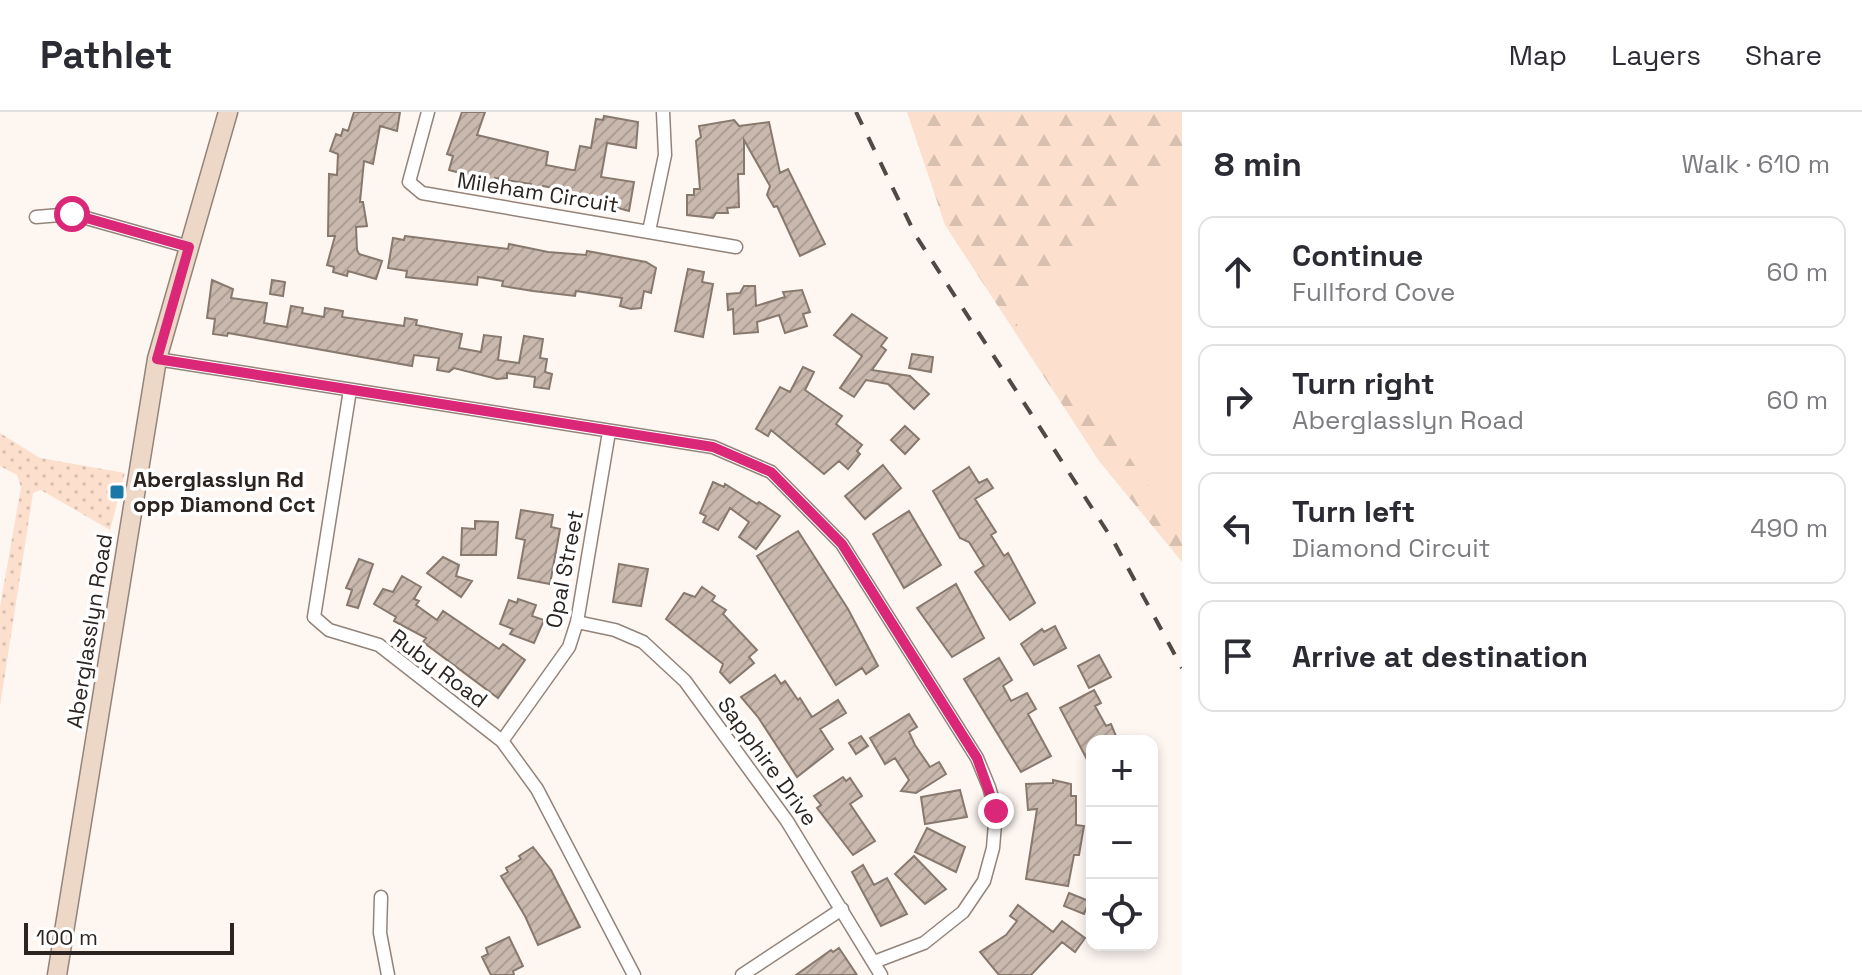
<!DOCTYPE html>
<meta charset="utf-8">
<style>
body{margin:0;font-family:"Space Grotesk",sans-serif;background:#f2f2f3;color:#2b2b33}
.controls{position:absolute;right:24px;bottom:24px;display:grid;overflow:hidden;border-radius:16px;box-shadow:0 4px 12px #0003}
.controls button{width:72px;height:72px;display:grid;place-items:center;padding:0;border:0;border-bottom:2px solid #e1e1e2;background:#fff;color:#2b2b33;font:40px sans-serif}
.scale{position:absolute;left:24px;bottom:20px;width:210px;box-sizing:border-box;padding-left:8px;border:4px solid #2b2420;border-top:0;font-size:22px;line-height:28px;white-space:nowrap;color:#2b2420;-webkit-text-stroke:6px #fff;paint-order:stroke}
.stop{position:absolute;width:24px;height:24px;margin:-18px;border:6px solid #db2777;border-radius:50%;background:#fff}
.stop.end{background:#db2777;border-color:#fff;box-shadow:0 2px 8px #0008}
.list{margin:0;padding:0;list-style:none}
h2{display:flex;justify-content:space-between;align-items:center;height:104px;margin:0;padding:0 32px;font-size:34px}
h2 small{font-size:26px;font-weight:400;color:#7c7c81}
.list li{display:grid;grid-template-columns:52px 1fr auto;gap:24px;align-items:center;box-sizing:border-box;height:112px;margin:0 16px 16px;padding:0 16px;border:2px solid #e1e1e2;border-radius:16px}
.list b{display:block;font-size:30px;white-space:nowrap}
.list p{margin:0;font-size:26px;white-space:nowrap;color:#7c7c81}
.list em{font-size:26px;font-style:normal;color:#7c7c81}
.icon{flex:none;width:44px;height:44px;fill:none;stroke:currentColor;stroke-width:2;stroke-linecap:round;stroke-linejoin:round}
.map{position:relative;flex:none;width:1182px;height:863px;overflow:hidden}
header{display:flex;align-items:center;gap:48px;box-sizing:border-box;height:112px;padding:0 40px;background:#fff;border-bottom:2px solid #e1e1e2}
header strong{font-size:38px}
nav{display:flex;gap:44px;margin-inline-start:auto;font-size:28px}
main{display:flex}
aside{flex:1;background:#fff}
.map>svg:first-child{display:block}
</style>
<header>
<strong>Pathlet</strong>
<nav><a>Map</a><a>Layers</a><a>Share</a></nav>
</header>
<main>
<div class="map">
<svg width="1182" height="863" viewBox="0 0 1182 863">
<defs>
<pattern id="grass-dots" width="8" height="8" patternUnits="userSpaceOnUse" patternTransform="scale(2)"><rect width="8" height="8" fill="#fce0cd"/><path d="M2 2h.1M6 6h.1" fill="none" stroke="#d8c0b0" stroke-width="1.8" stroke-linecap="round"/></pattern>
<pattern id="forest-firs" width="22" height="20" patternUnits="userSpaceOnUse" patternTransform="scale(2)"><rect width="22" height="20" fill="#fce0cd"/><path d="M5 1l3.5 6h-7zM16 11l3.5 6h-7z" fill="#d8c0b0"/></pattern>
<pattern id="building-hatch" width="6" height="6" patternUnits="userSpaceOnUse" patternTransform="scale(2)"><rect width="6" height="6" fill="#c8b8ad"/><path d="M-1 1l2-2M0 6l6-6M5 7l2-2" fill="none" stroke="#ac9e95"/></pattern>
</defs>
<rect width="100%" height="100%" fill="#fdf6f1"/>
<path fill="url(#grass-dots)" d="M0 321 40 346 125 361 110 418 41 378 33 381 0 594V495L21 375 17 363 0 354Z"/>
<path fill="url(#forest-firs)" d="M907 0H1182V450L1099 349 945 113Z"/>
<path fill="#fce0cd" d="M1182 51V426L1093 289 1070 281 1012 206Z"/>
<path fill="url(#building-hatch)" stroke="#88796f" stroke-width="2" d="M354 0H400L397 19 380 14 373 52 364 49 360 90H363L367 114 356 115 357 138 359 142 382 149 376 167 348 159 347 164 333 160 334 155 327 153 335 124H328L329 62 337 63 338 42 330 39 336 22 341 24 343 17 348 19Z
M462 0H485L477 23 548 40 546 53 572 58H575L580 34 591 36 596 7 603 8 604 4 638 10 636 36 607 31 601 65 634 70 629 99 607 93V89L567 84 568 79 543 74 542 79 530 77 531 72 495 66 494 70 449 58 453 44 447 42Z
M734 8 739 14 769 10 780 61 788 57 825 132 800 144 777 94 774 95 767 83 770 74 744 28V62H738L739 95 727 96 728 101H716L713 106 687 103V83H694V77H700L696 29 701 25 699 14Z
M405 124 508 137 509 132 548 140 586 143 587 139 646 150 656 156 651 181 644 179 641 196 631 197 620 194 622 186 576 179 575 184 533 179 502 174 503 169 478 165 477 173 406 165 407 159 388 156 393 126 404 128Z
M688 157 704 160 702 170 713 172 703 225 675 219Z
M212 168 233 177 231 186 267 191 264 211 287 215 291 194 303 196 302 201 324 205 325 196 343 199 342 205 404 214 405 206 417 208 416 213 462 222 459 236 481 240 484 223 501 225 498 248 519 251 524 224 543 227 540 246 547 247 545 260 552 262 549 277 534 275 535 265 507 261V266L497 267 454 256 449 260 437 258 439 246 414 243 412 254 228 221 227 224 213 222 215 207 207 206Z
M272 168 285 170 283 184 270 182Z
M744 174H755L756 194 785 185 783 180 802 178 810 200 803 202 807 214 785 221 779 203 757 210 758 220 734 222 733 197 728 198 727 182 740 181Z
M852 202 887 226 881 234 886 238 872 258 910 264 929 282 914 297 888 272 866 268 854 285 840 276 862 244 834 223Z
M912 242 933 245 931 260 909 256Z
M803 255 814 260 805 278 842 304 836 312 862 333 857 339 860 342 848 357 839 349 824 362 771 318 768 324 756 317 780 275 790 280Z
M905 314 919 327 905 342 891 328Z
M883 353 901 376 865 407 845 384Z
M969 355 979 371 987 367 993 376 975 387 996 420 991 423 1004 444 1008 441 1035 491 1010 508 975 460 984 454 969 430 960 426 933 379Z
M713 370 724 375 725 372 757 392 759 390 780 404 756 437 739 425 749 410 730 396 718 418 703 410 706 404 700 401Z
M521 398 553 403 551 415 560 417 550 472 518 466 525 428 516 426Z
M909 399 941 453 904 476 873 422Z
M475 409 498 410 496 443H461L462 416 475 417Z
M798 419 848 497 878 554 866 562 862 556 836 573 757 444Z
M443 445 459 453 456 464 472 469 461 485 427 461Z
M359 447 373 452 358 496 347 493 352 478 346 476Z
M619 452 648 457 641 494 613 490Z
M402 464 421 475 414 487 419 489 416 493 437 508 443 499 499 537 503 532 525 548 498 586 423 530 426 526 394 509 396 505 374 492 383 477 393 480Z
M956 472 984 526 952 545 917 496Z
M702 475 715 484 712 489 726 498 723 502 757 538 749 545 754 551 730 571 720 560 723 552 666 507 684 481 695 485Z
M518 487 536 493 532 504 544 508 534 531 510 522 513 517 500 512 509 488 517 491Z
M1055 514 1066 536 1034 553 1021 532 1042 517 1044 520Z
M1099 543 1111 565 1089 576 1078 554Z
M999 546 1012 568 1003 574 1011 589 1027 581 1036 597 1028 602 1051 644 1021 660 964 567Z
M775 563 781 572 785 569 798 588 800 586 812 605 838 588 846 601 820 617 833 637 797 665 758 605 741 585Z
M1094 578 1101 591 1095 594 1106 614 1111 612 1118 629H1092V657L1060 596Z
M909 602 917 615 909 620 915 633 930 655 939 650 946 662 916 681 901 679 909 668 895 646 885 652 870 626Z
M861 624 868 634 856 642 849 631Z
M843 665 846 669 850 666 862 684 850 692 875 729 853 743 817 696 821 693 814 684Z
M1053 668 1071 672V684H1076V713L1084 714 1079 743H1074L1068 774 1026 767 1037 697 1028 698 1026 672 1053 671Z
M960 678 967 705 925 712 921 685Z
M927 716 965 735 956 760 915 740Z
M533 735 551 758 580 815 538 833 525 804 501 764 508 760 506 756 521 747 519 744Z
M914 744 946 777 925 792 895 762Z
M863 753 874 773 887 766 907 802 881 814 852 760Z
M1069 781 1089 789 1084 802 1064 794Z
M1018 793 1053 820 1062 809 1085 826 1075 840 1062 830 1031 863H999L980 840 1006 823 1017 809 1010 804Z
M509 825 523 854 513 859 514 863H491L482 845 488 842 486 836Z
M839 836 857 863H796L831 838 833 840Z"/>
<g fill="none" stroke-linecap="round" stroke-linejoin="round">
<g stroke="#93847a" stroke-width="15">
<path id="minor" d="M428 0 409 70 422 81 736 135
M36 105 72 102 189 135
M649 119 665 43 663 0
M157 247 713 335 771 360 842 432 977 646 989 675 996 699 993 736 984 769 963 800 924 831 874 850
M350 278 314 505 329 518 379 533 502 629 537 677 634 863
M577 510 615 518 643 530 685 569 787 709 881 863
M502 629 569 535 577 510 609 320
M381 785 380 821 388 863
M742 863 842 797"/>
</g>
<g stroke="#93847a" stroke-width="21">
<path id="secondary" d="M57 863 157 247 228 0"/>
</g>
<use href="#minor" stroke="#fff" stroke-width="12"/>
<use href="#secondary" stroke="#edd8c8" stroke-width="18"/>
<path stroke="#504944" stroke-width="4" stroke-dasharray="14 14" stroke-linecap="butt" d="M856 0 916 124 1114 430 1182 556"/>
</g>
<g fill="none" stroke-linecap="round" stroke-linejoin="round">
<path stroke="#db2777" stroke-width="10" d="M72 102 189 135 157 247 713 335 771 360 842 432 977 646 996 699"/>
</g>
<rect fill="#1b78a6" stroke="#fff" stroke-width="3" x="109" y="372" width="16" height="16" rx="4"/>
<g text-anchor="middle" dominant-baseline="central" stroke-width="7" stroke-linejoin="round" paint-order="stroke">
<g font-size="22" fill="#2b2420" stroke="#fff">
<text transform="translate(538 80) rotate(9)">Mileham Circuit</text>
<text transform="translate(564 457) rotate(-79)">Opal Street</text>
<text transform="translate(89 519) rotate(-81)">Aberglasslyn Road</text>
<text transform="translate(439 556) rotate(37)">Ruby Road</text>
<text transform="translate(768 649) rotate(54)">Sapphire Drive</text>
</g>
<g font-size="22" font-weight="bold" fill="#2b2420" stroke="#fff" text-anchor="start">
<text x="133" y="367">Aberglasslyn Rd<tspan x="133" dy="25">opp Diamond Cct</tspan></text>
</g>
</g>
</svg>
<div class="controls">
<button>+</button>
<button>−</button>
<button><svg class="icon" aria-label="locate" viewBox="0 0 24 24"><circle cx="12" cy="12" r="6"/><path d="M12 2v4M12 18v4M2 12h4M18 12h4"/></svg></button>
</div>
<div class="scale">100 m</div>
<div class="stop" style="left:72px;top:102px"></div>
<div class="stop end" style="left:996px;top:699px"></div>
</div>
<aside>
<h2>8 min<small>Walk · 610 m</small></h2>
<ul class="list">
<li><svg class="icon" aria-label="ahead" viewBox="0 0 24 24"><path d="M12 20V5M6 11l6-6 6 6"/></svg><div><b>Continue</b><p>Fullford Cove</p></div><em>60 m</em></li>
<li><svg class="icon" aria-label="right" viewBox="0 0 24 24"><path d="M7 20v-9h11M14 6l5 5-5 5"/></svg><div><b>Turn right</b><p>Aberglasslyn Road</p></div><em>60 m</em></li>
<li><svg class="icon" aria-label="left" viewBox="0 0 24 24"><path d="M17 20v-9H6M10 6l-5 5 5 5"/></svg><div><b>Turn left</b><p>Diamond Circuit</p></div><em>490 m</em></li>
<li><svg class="icon" aria-label="arrive" viewBox="0 0 24 24"><path d="M6 21V4h12l-3 4 3 4H6"/></svg><div><b>Arrive at destination</b></div></li>
</ul>
</aside>
</main>
